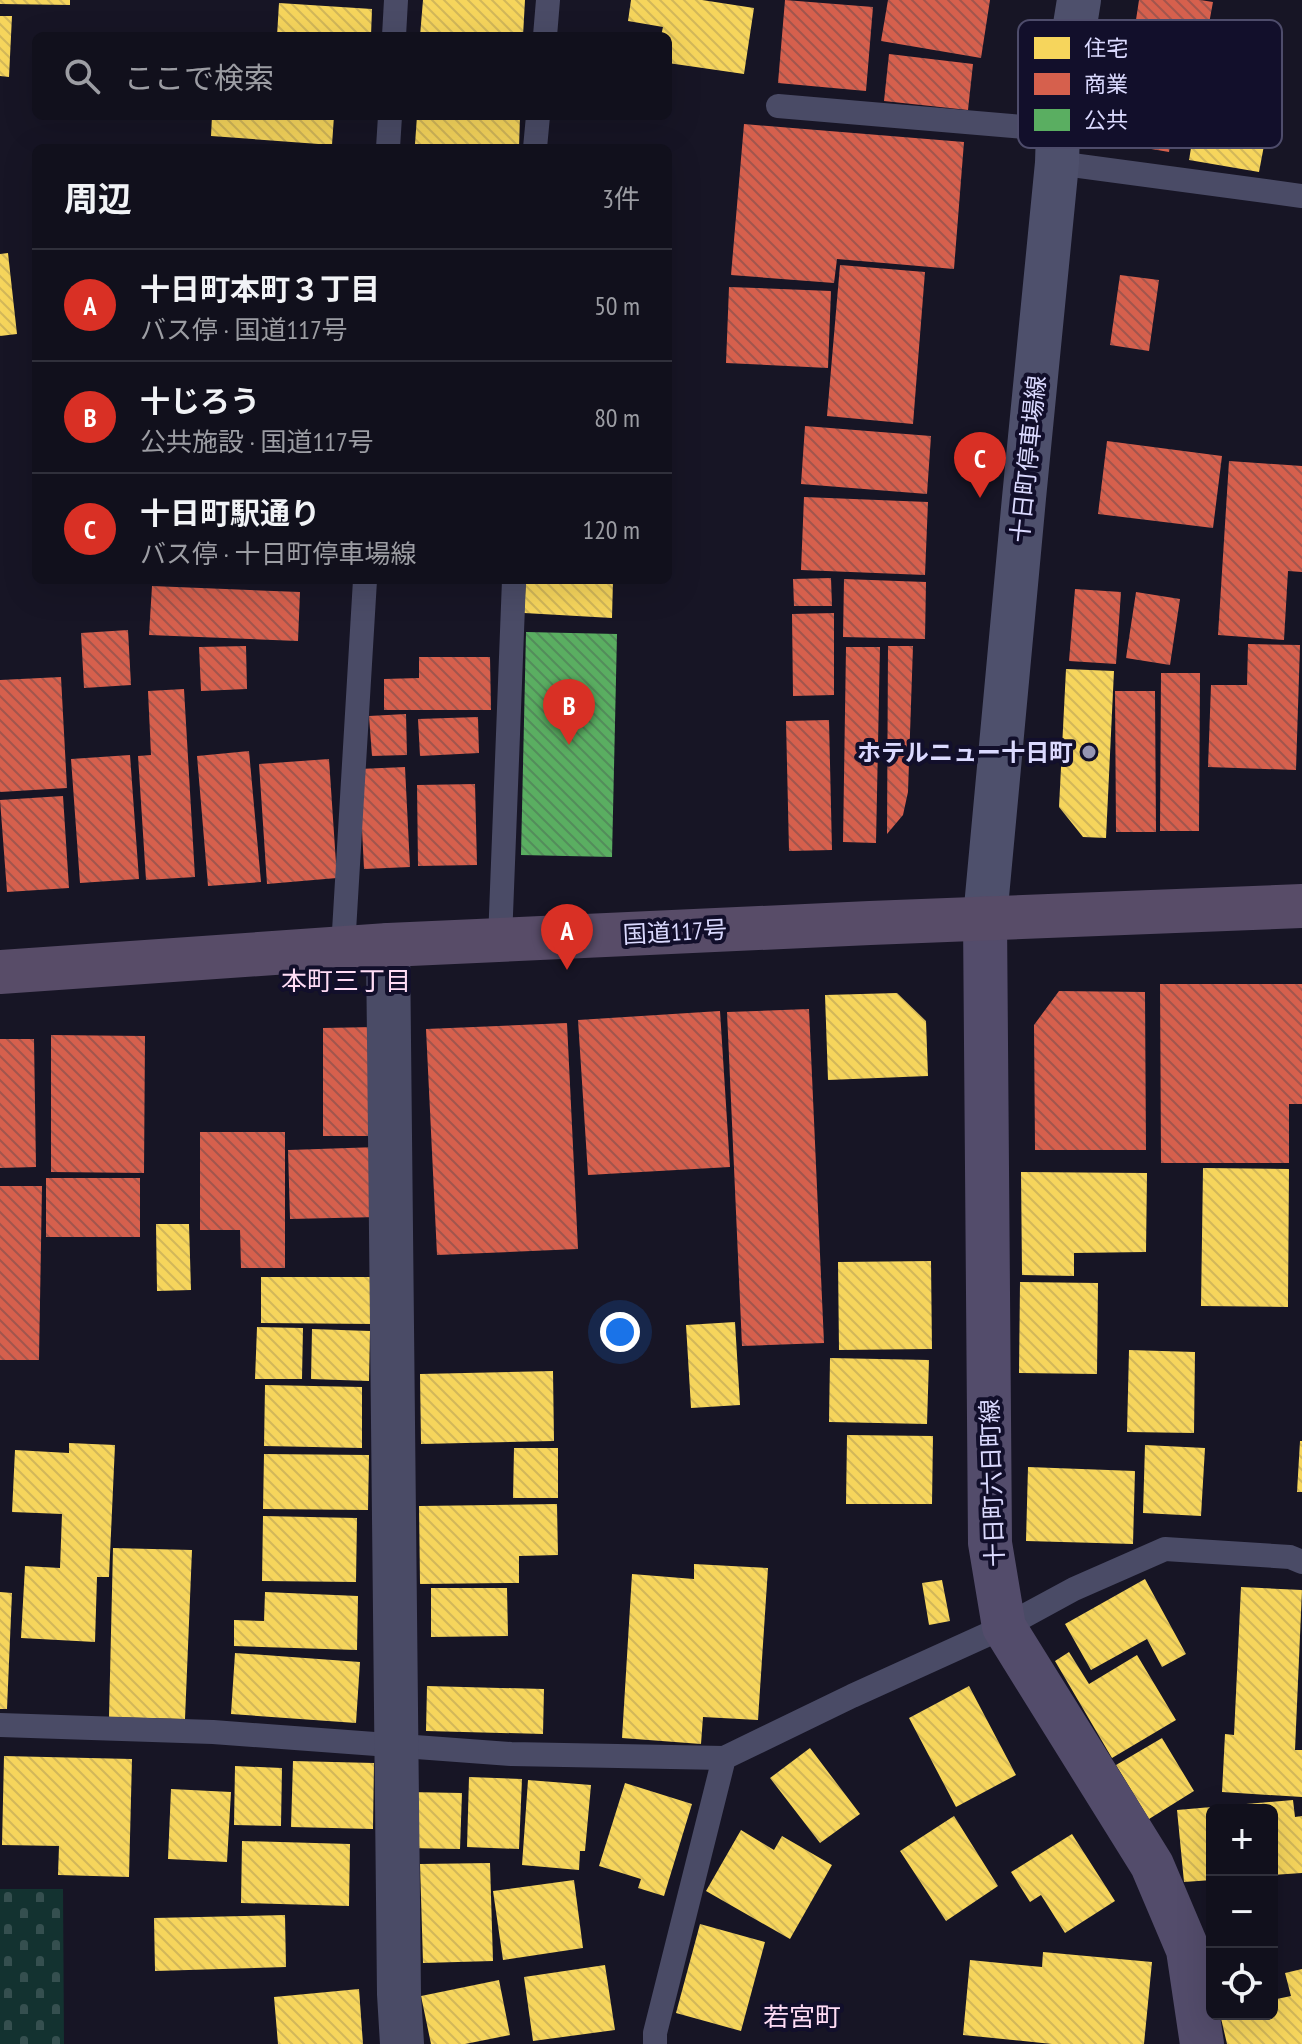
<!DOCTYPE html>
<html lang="ja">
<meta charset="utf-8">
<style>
body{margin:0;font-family:"PT Sans Narrow","Noto Sans JP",sans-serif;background:#1a1925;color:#f1f3f6}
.controls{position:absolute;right:24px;bottom:24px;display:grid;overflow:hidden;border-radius:12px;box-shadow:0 8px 32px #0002}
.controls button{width:72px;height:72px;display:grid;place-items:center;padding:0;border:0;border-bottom:2px solid #30303b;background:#11101c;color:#f1f3f6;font:40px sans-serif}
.you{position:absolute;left:620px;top:1332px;width:28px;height:28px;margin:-20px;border:6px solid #fff;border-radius:50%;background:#1a73e8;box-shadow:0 0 0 12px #1a73e833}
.badge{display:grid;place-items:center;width:52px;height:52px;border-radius:50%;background:#d93025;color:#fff;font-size:26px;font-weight:700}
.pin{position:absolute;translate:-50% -66px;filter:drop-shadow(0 2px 4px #0008)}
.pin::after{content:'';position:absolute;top:42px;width:28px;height:24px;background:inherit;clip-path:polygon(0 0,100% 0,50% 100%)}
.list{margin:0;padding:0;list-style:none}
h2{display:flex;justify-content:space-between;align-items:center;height:104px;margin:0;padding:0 32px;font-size:34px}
h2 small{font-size:26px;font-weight:400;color:#9c9da3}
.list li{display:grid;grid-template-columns:52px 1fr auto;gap:24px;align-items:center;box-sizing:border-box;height:112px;padding:0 32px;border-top:2px solid #30303b}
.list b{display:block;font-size:30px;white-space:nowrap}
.list p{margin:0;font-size:26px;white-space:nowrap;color:#9c9da3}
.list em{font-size:26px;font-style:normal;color:#9c9da3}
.icon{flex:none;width:44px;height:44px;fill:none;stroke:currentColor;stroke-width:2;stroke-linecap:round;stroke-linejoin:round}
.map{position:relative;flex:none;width:1302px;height:2044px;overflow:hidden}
.search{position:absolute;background:#11101c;box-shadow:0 8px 32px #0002;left:32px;top:32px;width:640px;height:88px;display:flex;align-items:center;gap:20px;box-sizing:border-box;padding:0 28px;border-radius:12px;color:#9c9da3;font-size:30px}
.panel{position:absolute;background:#11101c;box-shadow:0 8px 32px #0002;left:32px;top:144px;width:640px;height:440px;border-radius:12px}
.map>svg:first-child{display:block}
</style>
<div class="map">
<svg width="1302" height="2044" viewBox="0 0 1302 2044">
<defs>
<pattern id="cemetery-stones" width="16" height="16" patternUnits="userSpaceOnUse" patternTransform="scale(2)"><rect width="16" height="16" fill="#133230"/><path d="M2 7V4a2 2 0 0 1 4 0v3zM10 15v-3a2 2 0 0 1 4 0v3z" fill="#354f4f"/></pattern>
<pattern id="homes-back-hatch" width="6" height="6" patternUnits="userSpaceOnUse" patternTransform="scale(2)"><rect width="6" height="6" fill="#f6d55c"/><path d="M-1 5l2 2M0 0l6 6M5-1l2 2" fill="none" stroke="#d2b759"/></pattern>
<pattern id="shops-back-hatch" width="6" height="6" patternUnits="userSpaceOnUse" patternTransform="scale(2)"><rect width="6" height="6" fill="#d6604d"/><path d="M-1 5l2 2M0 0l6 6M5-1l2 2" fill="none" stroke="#a2554d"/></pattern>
<pattern id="public-back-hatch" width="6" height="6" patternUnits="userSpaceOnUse" patternTransform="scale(2)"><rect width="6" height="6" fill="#5aae61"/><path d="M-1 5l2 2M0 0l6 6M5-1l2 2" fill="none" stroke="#538d5b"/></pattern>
</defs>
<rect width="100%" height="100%" fill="#171525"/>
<path fill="url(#cemetery-stones)" d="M0 1889H63L64 2044H0Z"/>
<path fill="url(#homes-back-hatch)" d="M0 0H70V5L0 4Z
M423 0H525L523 36H420Z
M631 0H702L754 8 744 74 668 63V36H661L663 27 628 21Z
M279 3 372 9 371 36H277Z
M0 16H12L9 77 0 76Z
M1198 106 1269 119 1259 172 1189 160Z
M212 116H334L332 145 211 136Z
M417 116H520L519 148 415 144Z
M8 253 17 334 0 336V254Z
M526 580H613L612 618 524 613Z
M1066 669 1114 671 1106 838 1083 837 1059 807Z
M897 993 926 1021 928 1076 828 1080 825 995Z
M1203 1168 1289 1169 1288 1307 1201 1306Z
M1021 1172 1147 1173 1146 1252 1074 1253V1276L1022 1275Z
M156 1224H189L191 1290 157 1291Z
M931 1261 932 1349 839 1350 838 1262Z
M261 1277H375L374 1324 261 1323Z
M1020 1282 1098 1283 1097 1374 1019 1373Z
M735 1322 740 1405 691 1408 686 1325Z
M257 1327 303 1328 302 1379H255Z
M312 1329 370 1331 369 1381 311 1379Z
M1129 1350 1195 1352 1194 1433 1127 1432Z
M830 1358 929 1360 927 1424 829 1422Z
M553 1371 554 1441 421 1444 420 1374Z
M265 1385 362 1387V1448L264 1446Z
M847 1435 933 1436 932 1504H846Z
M1300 1441H1302V1492H1297Z
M69 1443 115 1445 109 1577H97L95 1642 21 1638 25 1566 60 1568 62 1514 12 1512 15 1450 69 1453Z
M1145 1445 1205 1448 1201 1516 1143 1513Z
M514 1448H558V1498H513Z
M264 1454 369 1455 368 1510 263 1509Z
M1028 1467 1135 1471 1133 1544 1026 1541Z
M557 1504 558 1555 519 1556V1583L420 1584 419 1506Z
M263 1516 357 1518 356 1582 262 1581Z
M113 1548 192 1550 185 1719 109 1717Z
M694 1564 768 1568 758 1720 703 1717 701 1744 622 1738 632 1574 694 1579Z
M1145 1579 1186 1654 1162 1667 1147 1639 1091 1670 1065 1624Z
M942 1580 950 1621 929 1625 922 1583Z
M1241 1587 1302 1590 1295 1750H1302V1797L1222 1792 1225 1734 1234 1735Z
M431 1588H507L508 1636 431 1637Z
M0 1592 12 1593 7 1709H0Z
M265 1592 358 1596 357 1650 234 1646V1620L264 1621Z
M1069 1652 1089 1684 1137 1655 1176 1720 1112 1758 1055 1661Z
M235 1653 360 1662 356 1723 231 1714Z
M427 1686 544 1689 543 1734 426 1731Z
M969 1686 1016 1775 956 1807 909 1718Z
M1162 1738 1194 1791 1149 1819 1116 1765Z
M810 1748 860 1814 820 1843 770 1778Z
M4 1756 132 1759 129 1877 58 1875 59 1846 2 1845Z
M293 1761 374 1763 373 1829 291 1827Z
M235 1766 282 1768 281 1826 234 1825Z
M469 1777 522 1779 519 1849 467 1847Z
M528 1780 591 1785 585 1851H580L579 1870 522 1865Z
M625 1783 692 1804 664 1896 638 1888 641 1879 599 1866Z
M171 1789 231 1792 227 1862 168 1859Z
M407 1792 462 1793 460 1849 407 1848Z
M1293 1800 1295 1817 1302 1816V1873L1272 1875V1810H1212V1880L1184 1882 1177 1810Z
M954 1816 998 1886 946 1921 900 1851Z
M741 1830 774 1850 782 1836 832 1865 790 1939 706 1891Z
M1072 1834 1115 1901 1065 1933 1041 1895 1030 1902 1011 1872Z
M242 1841 350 1844 349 1906 241 1903Z
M490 1863 493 1961 423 1963 420 1864Z
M574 1880 583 1948 503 1960 493 1891Z
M285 1915 286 1967 155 1971 154 1918Z
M700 1924 765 1942 741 2031 676 2013Z
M1043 1952 1152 1962 1144 2044H1052L963 2035 970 1960 1042 1967Z
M605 1965 615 2030 533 2041 524 1977Z
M1302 1969V2044H1227L1220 2014H1272V2000L1291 1996 1285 1973Z
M499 1980 510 2035 465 2044H431L421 1996Z
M359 1989 363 2044H278L274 1997Z"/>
<path fill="url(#shops-back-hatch)" d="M785 0 873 7 866 91 778 83Z
M888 0H990L981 58 881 41Z
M1139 0H1200L1213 2 1205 45 1134 33Z
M1126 41 1186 51 1169 152 1110 142Z
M889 54 973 64 968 110 884 101Z
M744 124 964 142 954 269 837 259 834 283 731 275Z
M840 265 925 272 913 424 827 416Z
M1120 275 1159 280 1149 351 1110 345Z
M729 287 831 291 828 368 726 363Z
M805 426 931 436 927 494 801 484Z
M1107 441 1222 456 1213 528 1098 514Z
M1229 461 1302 466V572L1288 571 1284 640 1218 635Z
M804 497 928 502 925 575 801 570Z
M831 578 832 606H794L793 579Z
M844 579 926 582 925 639 843 637Z
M152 586 300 592 298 641 149 635Z
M1075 589 1121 592 1116 664 1069 661Z
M1136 592 1180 599 1170 665 1126 658Z
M834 613V695L793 696 792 614Z
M128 630 131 685 84 688 81 633Z
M1248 644 1300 645 1296 770 1208 767 1211 685H1247Z
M246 646 247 689 201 691 199 647Z
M888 646H913L908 792 903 815 887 834Z
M846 647H880L876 843 843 842Z
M419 657H490L491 710H384V679L419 678Z
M1161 673H1200L1199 831H1160Z
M61 677 67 788 0 792V680Z
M184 689 195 877 146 880 138 756 151 755 148 691Z
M1115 691H1155L1156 832H1116Z
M406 714 407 755 372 756 369 716Z
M478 717 479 753 420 756 418 719Z
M829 720 832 850 789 851 786 721Z
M249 751 261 882 208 886 197 756Z
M130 755 139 879 80 883 71 759Z
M329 759 337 878 267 884 259 764Z
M405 767 410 867 364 869 359 769Z
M475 784 477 865 418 866 417 785Z
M63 796 69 888 7 892 0 800Z
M1160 984H1302V1104H1289V1163H1161Z
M1059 991 1145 992 1146 1150H1035L1034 1025Z
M809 1009 824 1343 742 1346 727 1012Z
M720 1011 730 1167 588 1175 578 1020Z
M567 1023 578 1249 437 1255 426 1029Z
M373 1027 375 1136H323V1028Z
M51 1035 145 1036 144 1173 51 1172Z
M0 1039H34L36 1167 0 1168Z
M200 1132H285V1268H241L240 1230H200Z
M378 1147 379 1217 290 1219 288 1150Z
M46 1178H140V1237H46Z
M0 1186H42L39 1360H0Z"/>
<path fill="url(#public-back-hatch)" d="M526 632 617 634 612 857 521 855Z"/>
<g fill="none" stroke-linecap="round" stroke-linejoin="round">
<path stroke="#4a4b66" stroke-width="24" d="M394 36 396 0
M545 36 548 0
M778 106 1058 130
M388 148 390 116
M535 148 538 116
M1057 163 1302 196
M500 940 514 580
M343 948 365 580
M0 1725 213 1732 511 1754 724 1758 852 1696 1004 1627 1074 1589 1165 1549 1290 1557 1302 1562
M655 2044V2033L724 1758"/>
<path stroke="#4a4b66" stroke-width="44" d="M388 945 399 1994 402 2044"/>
<path stroke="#4e506c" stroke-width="44" d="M985 918 1024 498 1057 163 1058 130 1079 0"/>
<path stroke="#534c6b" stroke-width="44" d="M985 918 990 1543 1004 1627 1152 1865 1188 1950 1202 2044"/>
<path stroke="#584c68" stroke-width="44" d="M0 972 388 945 870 923 1302 906"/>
</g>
<circle fill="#9695b3" stroke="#120f2b" stroke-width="3" cx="1089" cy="752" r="8"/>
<g text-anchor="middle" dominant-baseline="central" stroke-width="8" stroke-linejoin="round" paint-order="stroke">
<g font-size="24" fill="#dbdaff" stroke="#120f2b">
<text transform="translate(1028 459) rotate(-84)">十日町停車場線</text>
<text transform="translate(675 932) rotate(-3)">国道117号</text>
<text transform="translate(992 1483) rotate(-92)">十日町六日町線</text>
</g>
<g font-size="24" font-weight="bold" fill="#dbdaff" stroke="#120f2b" text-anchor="end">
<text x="1073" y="752">ホテルニュー十日町</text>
</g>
<g font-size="26" fill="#ffdcf5" stroke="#120f2b">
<text x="346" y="980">本町三丁目</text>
<text x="802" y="2016">若宮町</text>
</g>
</g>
<rect x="1018" y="20" width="264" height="128" rx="12" fill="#120f2b" stroke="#4e4c6b" stroke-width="2"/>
<rect x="1034" y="37" width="36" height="22" fill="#f6d55c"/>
<rect x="1034" y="73" width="36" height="22" fill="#d6604d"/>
<rect x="1034" y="109" width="36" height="22" fill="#5aae61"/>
<g font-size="22" fill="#dbdaff">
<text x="1084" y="56">住宅</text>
<text x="1084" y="92">商業</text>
<text x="1084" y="128">公共</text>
</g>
</svg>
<div class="controls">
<button>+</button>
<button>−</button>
<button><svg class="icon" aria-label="locate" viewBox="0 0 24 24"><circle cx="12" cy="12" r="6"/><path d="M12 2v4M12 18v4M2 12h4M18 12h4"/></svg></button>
</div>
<div class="you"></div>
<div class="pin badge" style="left:567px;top:970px">A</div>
<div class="pin badge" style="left:569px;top:745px">B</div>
<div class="pin badge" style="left:980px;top:498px">C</div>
<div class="search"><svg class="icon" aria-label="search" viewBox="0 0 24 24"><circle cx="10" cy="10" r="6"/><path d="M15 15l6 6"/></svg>ここで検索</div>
<section class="panel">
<h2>周辺<small>3件</small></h2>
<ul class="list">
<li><span class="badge">A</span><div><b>十日町本町３丁目</b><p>バス停 · 国道117号</p></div><em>50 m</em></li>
<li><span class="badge">B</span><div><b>十じろう</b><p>公共施設 · 国道117号</p></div><em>80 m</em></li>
<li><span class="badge">C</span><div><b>十日町駅通り</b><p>バス停 · 十日町停車場線</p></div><em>120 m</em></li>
</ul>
</section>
</div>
